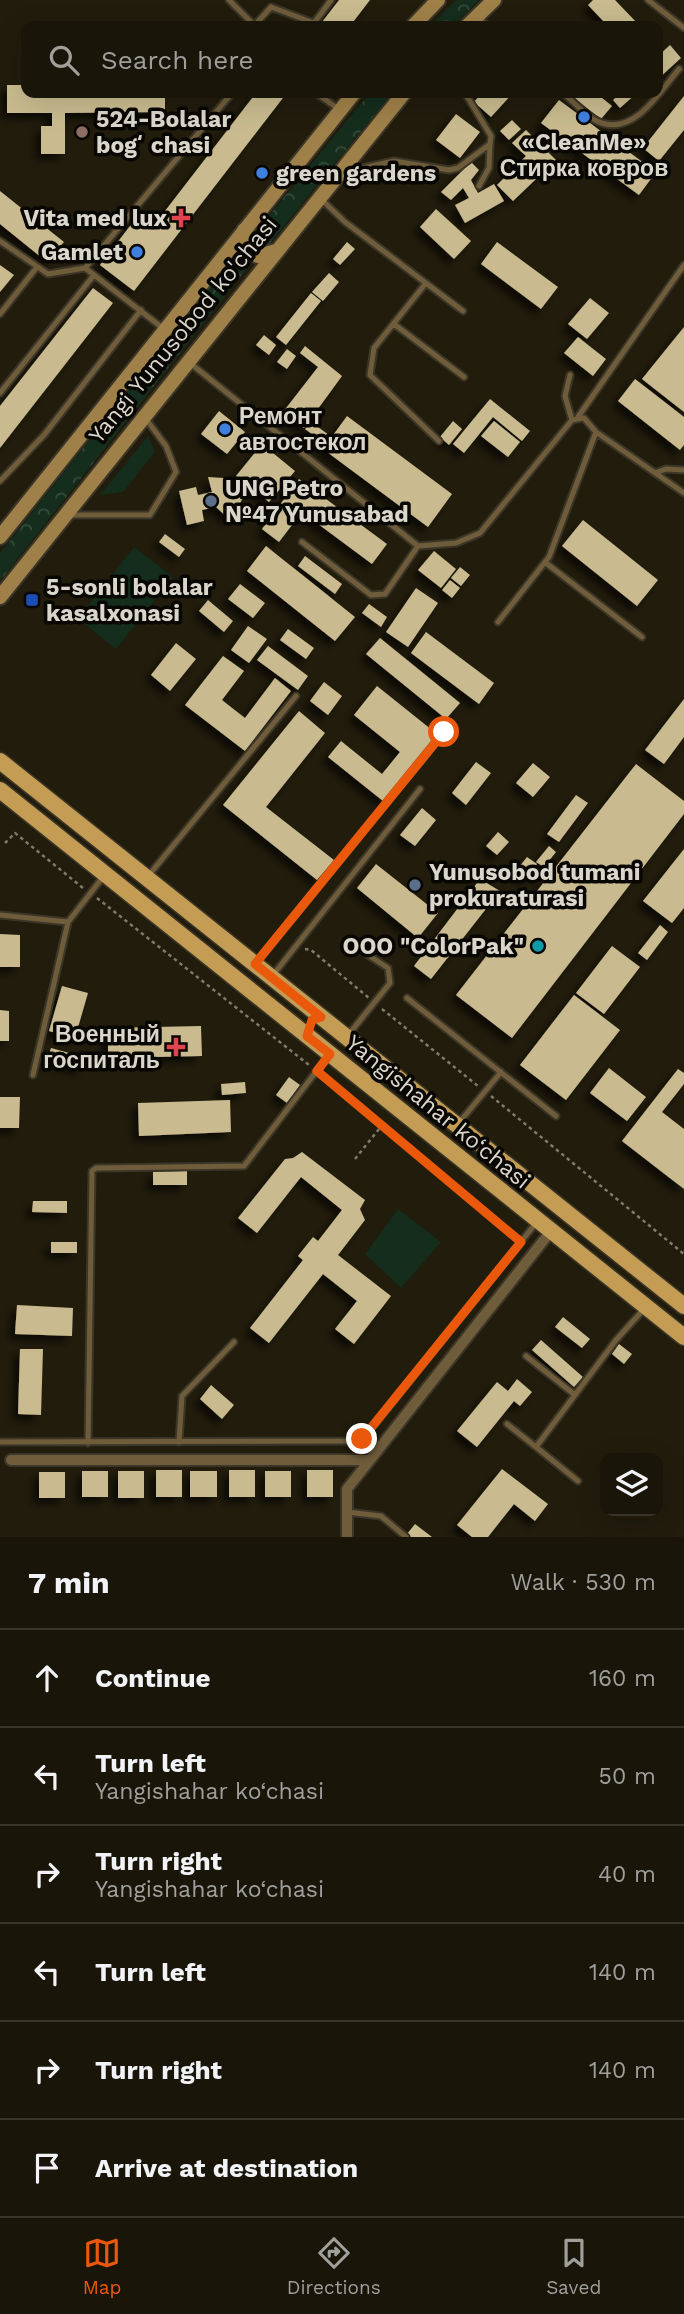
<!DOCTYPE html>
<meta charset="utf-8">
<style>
body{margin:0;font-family:"Work Sans",sans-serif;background:#262217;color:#f1f3f6}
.controls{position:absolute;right:21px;bottom:21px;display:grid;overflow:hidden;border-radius:14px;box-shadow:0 7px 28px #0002}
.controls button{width:63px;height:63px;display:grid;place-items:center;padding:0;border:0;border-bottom:2px solid #37342a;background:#191509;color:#f1f3f6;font:35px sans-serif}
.stop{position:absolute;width:21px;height:21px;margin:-16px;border:5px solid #ea580c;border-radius:50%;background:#fff}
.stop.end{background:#ea580c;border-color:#fff;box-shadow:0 2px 7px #0008}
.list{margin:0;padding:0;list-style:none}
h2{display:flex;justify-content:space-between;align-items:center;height:91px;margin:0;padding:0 28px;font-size:30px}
h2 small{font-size:23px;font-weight:400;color:#9f9f9c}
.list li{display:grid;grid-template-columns:46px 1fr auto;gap:21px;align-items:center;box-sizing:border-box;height:98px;padding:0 28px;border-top:2px solid #37342a}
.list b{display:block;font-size:26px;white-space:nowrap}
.list p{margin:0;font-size:23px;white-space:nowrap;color:#9f9f9c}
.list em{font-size:23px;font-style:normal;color:#9f9f9c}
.icon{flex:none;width:38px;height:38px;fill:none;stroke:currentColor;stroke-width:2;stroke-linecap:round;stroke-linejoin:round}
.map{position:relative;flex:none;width:684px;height:1537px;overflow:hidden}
.search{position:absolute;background:#191509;box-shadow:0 7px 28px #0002;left:21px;right:21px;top:21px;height:77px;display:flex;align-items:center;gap:18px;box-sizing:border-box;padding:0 24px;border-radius:14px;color:#9f9f9c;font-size:26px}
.sheet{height:679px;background:#191509}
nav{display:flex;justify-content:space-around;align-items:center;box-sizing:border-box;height:98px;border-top:2px solid #37342a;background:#191509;font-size:19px;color:#9f9f9c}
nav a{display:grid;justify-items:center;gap:4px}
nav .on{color:#ea580c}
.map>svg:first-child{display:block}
</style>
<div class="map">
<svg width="684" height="1537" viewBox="0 0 684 1537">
<defs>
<pattern id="forest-crowns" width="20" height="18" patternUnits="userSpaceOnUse" patternTransform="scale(1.75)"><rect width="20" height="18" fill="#142d1c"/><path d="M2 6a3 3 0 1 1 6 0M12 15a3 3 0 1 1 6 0" fill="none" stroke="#364b3c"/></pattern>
<filter id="shadow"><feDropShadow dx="-6" dy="6" stdDeviation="3.5" flood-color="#0009"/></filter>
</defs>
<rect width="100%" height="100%" fill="#211c0c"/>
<path fill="#142d1c" d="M148 436 155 452 123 492 100 495Z
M134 547 173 577 116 649 78 619Z
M398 1209 441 1242 401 1288 365 1254Z"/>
<path fill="url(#forest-crowns)" d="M456 0H479L453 26H430Z
M370 93H392L266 248 256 245 252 236Z
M240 257 247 261 248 267 0 581V553L234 258Z"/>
<path fill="#c9bb8f" filter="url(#shadow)" d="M339 0H370L350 26H319Z
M593 0H615L640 26H608L588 5Z
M670 45 681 58 658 79V56Z
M7 85H26V93H165V112L65 113V154H41V126H52V113H7Z
M256 93 286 94 134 291 100 265 140 213 155 224Z
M482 93H513L491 117 474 102Z
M568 93H596L612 106 601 119Z
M621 93H637L620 108 613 100Z
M684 96V130L659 161 643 148Z
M559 100 656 172 639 195 541 123Z
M456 114 480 132 460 158 436 140Z
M512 120 521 129 509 140 500 131Z
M526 130 556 160 513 201 497 185 526 156 512 143Z
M471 162 479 170 471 180 478 193 494 184 504 201 465 223 455 205 469 198 463 188 451 200 441 192Z
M0 191 64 242 47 262 0 224Z
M436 209 471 241 454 259 420 227Z
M347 242 355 249 340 265 333 259Z
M497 242 558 287 541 309 481 264Z
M0 265 14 275 0 292Z
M329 273 339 282 323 301 312 292Z
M93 288 113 303 0 448V406Z
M311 293 321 301 286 345 276 337Z
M590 298 609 313 587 339 568 324Z
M684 327V412L642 379Z
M264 335 276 345 269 355 256 345Z
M578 337 606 359 593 376 564 353Z
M305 346 342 376 304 428 283 412 318 367 300 353Z
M287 349 296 356 287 369 277 362Z
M635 379 684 417V445L680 450 618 401Z
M490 399 530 431 522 441 493 417 464 453 453 444Z
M219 411 245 432 227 454 201 434Z
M347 416 452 494 428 527 323 449Z
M453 421 462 429 449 445 440 437Z
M494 421 520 442 508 457 481 436Z
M311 422 329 435 324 443 305 429Z
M262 444 295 471 269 502 236 476Z
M208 477 224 478 246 493 230 520 216 507 202 510 204 521 187 525 179 491 196 487 198 495 212 492Z
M299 479 387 544 372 564 302 512 279 542 262 529Z
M583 520 658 580 637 606 562 546Z
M165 534 185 549 179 557 159 542Z
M266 546 355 617 335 641 247 571Z
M434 551 456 569 441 588 418 570Z
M305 556 342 584 335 594 298 566Z
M460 567 470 575 461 586 451 578Z
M450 580 460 588 452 598 442 590Z
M240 584 265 603 253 618 228 599Z
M416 588 438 603 408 647 386 632Z
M208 600 233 621 224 632 199 611Z
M369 604 387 617 381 627 362 613Z
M248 626 267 639 249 663 231 650Z
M288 629 314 648 306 659 280 640Z
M426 632 494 683 479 704 411 653Z
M380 638 460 703 446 719 366 654Z
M176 643 196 659 170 691 151 675Z
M268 646 308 676 298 690 257 660Z
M223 656 244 671 222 700 245 718 275 678 291 691 245 751 185 705Z
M324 682 342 696 328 715 310 701Z
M377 686 437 734 383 801 328 757 341 741 382 774 400 752 354 715Z
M684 699V737L664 764 645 750Z
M299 711 325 733 266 807 334 860 317 880 223 805Z
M476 762 491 773 466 805 452 793Z
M533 763 550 777 533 797 516 783Z
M636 764 684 801V814L512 1038 456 995Z
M576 795 588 803 559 842 547 834Z
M422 808 436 820 415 846 400 835Z
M498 832 509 842 497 855 486 846Z
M549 846 556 852 544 867 536 862Z
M684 849V908L672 923 643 901Z
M527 857 537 864 526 879 516 871Z
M376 864 438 913 418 938 357 888Z
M480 879 500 891 431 979 414 966Z
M660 925 668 932 647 960 638 953Z
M0 934 20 935V967H0Z
M612 946 640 967 604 1014 576 993Z
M62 986 88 993 75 1038 49 1031Z
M574 995 620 1030 566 1100 520 1065Z
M0 1010 9 1011V1041H0Z
M201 1026 202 1056 108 1058V1028Z
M51 1048 84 1057 81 1070 47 1060Z
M609 1068 646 1097 627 1121 590 1093Z
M678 1069 684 1073V1084L662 1112 684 1129V1189L622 1141Z
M289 1077 300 1085 287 1103 276 1095Z
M245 1082 246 1093 222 1095 221 1084Z
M0 1097H20L19 1128H0Z
M230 1100 231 1132 139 1136 138 1103Z
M302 1152 365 1200 360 1209 365 1220 338 1255 391 1296 354 1344 335 1329 357 1301 323 1274 269 1343 250 1328 303 1260 298 1256 313 1237 318 1241 342 1210 301 1177 257 1233 238 1218 285 1159 293 1158Z
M187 1171V1185H153V1172Z
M33 1201H67V1213L32 1212Z
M51 1242H77V1253H51Z
M17 1305 73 1308 72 1336 15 1334Z
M563 1317 590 1339 582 1348 555 1327Z
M541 1340 583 1377 574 1387 532 1350Z
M619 1344 632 1354 624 1364 612 1354Z
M20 1349H43L41 1415 18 1414Z
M517 1379 532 1392 520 1406 514 1401 477 1447 457 1431 497 1382 508 1391Z
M211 1385 234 1405 222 1419 200 1399Z
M502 1469 548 1504 535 1521 514 1504 488 1537H472L457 1525Z
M156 1470H182V1497H156Z
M229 1470H255V1497H229Z
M307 1470H333V1497H307Z
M82 1471H108V1497H82Z
M118 1471H144V1498H118Z
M190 1471H217V1497H190Z
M265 1471H291V1497H265Z
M39 1472H65V1498H39Z
M415 1524 432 1537H411L407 1534Z"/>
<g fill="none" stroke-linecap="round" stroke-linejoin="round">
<g stroke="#3b3627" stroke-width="9">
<path id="service" d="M229 0 253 24
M648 0 684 28
M271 7 314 23 331 0
M479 18 488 26
M254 26 271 7
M316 93 340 110
M563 93C574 102 588 119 602 123 636 134 661 90 679 69
M344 172 394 161 449 170 458 168 490 144 491 136 465 93
M479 186 489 168 490 144
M321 199 345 222 463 311
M0 241 48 274 85 268 164 329
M85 268 232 93
M426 283 374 348 370 375 439 441
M0 314 37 267
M394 324 464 377
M190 363 418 546 456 543 480 533 572 420 584 418 596 432 684 493
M570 375 565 396 572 420
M0 393 94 275
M578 417 684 265
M655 473 666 469 684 470
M0 481 44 435 141 310
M68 515H150L176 472 166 446 146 419
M302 542 371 595 385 594 418 546
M546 563 642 637
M498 622 549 557 596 432
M149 875 296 696
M0 915 68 922
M257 962 444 732
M273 975 420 789
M407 998 556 1116
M349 1034 390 983 388 968 368 955
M33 1075 68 922 103 877
M458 1124 501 1072
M526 1356 575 1395
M507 1424 536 1447 616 1340 644 1309
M0 1442 359 1441 367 1434 536 1223
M179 1442 182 1396 234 1342
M88 1443 92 1171 96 1168 244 1166 328 1056
M536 1447 578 1481
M347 1512 381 1516 406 1537"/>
</g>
<g stroke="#3b3627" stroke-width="14">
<path id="minor" d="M11 1460H370L551 1231
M347 1537V1489L370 1460"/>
</g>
<g stroke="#3b3627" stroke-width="18">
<path id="secondary" d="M413 26 438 0
M467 26 494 0
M244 230C245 243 246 249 258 256L276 251
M0 537 354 93
M0 597 404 93"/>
</g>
<g stroke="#3b3627" stroke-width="19">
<path id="primary" d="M0 761 684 1306
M0 790 684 1337"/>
</g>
<path stroke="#7e7a6d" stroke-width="2.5" stroke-dasharray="3.5 3.5" stroke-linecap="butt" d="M5 843 15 833 83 888
M97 898 309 1065
M305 949 311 950 369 998
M382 1009 478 1086
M322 1076 516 1238
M491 1096 684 1254
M355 1159 383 1124"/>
<use href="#service" stroke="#6f5c3b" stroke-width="5"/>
<use href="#minor" stroke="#6f5c3b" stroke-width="10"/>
<use href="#secondary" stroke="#9f8049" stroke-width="14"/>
<use href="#primary" stroke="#c59c54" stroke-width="16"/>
</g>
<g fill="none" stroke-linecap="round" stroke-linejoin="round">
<path stroke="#ea580c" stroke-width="9" d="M362 1439 521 1242 317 1071 330 1054 307 1036 312 1020 321 1017 255 964 444 732"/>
</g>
<g fill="#3f7fe0" stroke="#090703" stroke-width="2.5">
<circle cx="584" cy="117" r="7"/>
<circle cx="262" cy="173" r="7"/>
<circle cx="137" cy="252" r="7"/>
<circle cx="225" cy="429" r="7"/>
</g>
<circle fill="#8d6e63" stroke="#090703" stroke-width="2.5" cx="82" cy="132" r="7"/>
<g fill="#e0444e" stroke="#090703" stroke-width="2.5">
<path d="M177.5 207.5h7v7h7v7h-7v7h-7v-7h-7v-7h7z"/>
<path d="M172.5 1036.5h7v7h7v7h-7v7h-7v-7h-7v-7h7z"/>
</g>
<g fill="#5c6f8a" stroke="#090703" stroke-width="2.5">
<circle cx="211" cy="501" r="7"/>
<circle cx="415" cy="885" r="7"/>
</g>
<rect fill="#1a4fb4" stroke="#090703" stroke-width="2.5" x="25" y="593" width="14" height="14" rx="3.5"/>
<circle fill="#0f9aa8" stroke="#090703" stroke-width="2.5" cx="538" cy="946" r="7"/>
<g text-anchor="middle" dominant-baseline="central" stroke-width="7" stroke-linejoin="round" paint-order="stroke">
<g font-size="23" font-weight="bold" fill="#d9d6cb" stroke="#090703" text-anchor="start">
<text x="96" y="119">524-Bolalar<tspan x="96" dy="26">bogʻchasi</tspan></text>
<text x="584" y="142" text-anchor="middle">«CleanMe»<tspan x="584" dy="26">Стирка ковров</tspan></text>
<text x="276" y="173">green gardens</text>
<text x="167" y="218" text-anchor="end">Vita med lux</text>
<text x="123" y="252" text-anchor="end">Gamlet</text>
<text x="239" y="416">Ремонт<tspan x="239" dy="26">автостекол</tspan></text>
<text x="225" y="488">UNG Petro<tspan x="225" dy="26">№47 Yunusabad</tspan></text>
<text x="46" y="587">5-sonli bolalar<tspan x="46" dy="26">kasalxonasi</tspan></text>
<text x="429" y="872">Yunusobod tumani<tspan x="429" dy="26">prokuraturasi</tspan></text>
<text x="524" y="946" text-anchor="end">OOO "ColorPak"</text>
<text x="160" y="1034" text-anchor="end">Военный<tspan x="160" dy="26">госпиталь</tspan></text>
</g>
<g font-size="23" fill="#d9d6cb" stroke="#090703">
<text transform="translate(183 330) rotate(-51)">Yangi Yunusobod ko'chasi</text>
<text transform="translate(438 1112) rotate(39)">Yangishahar ko‘chasi</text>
</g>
</g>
</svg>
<div class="controls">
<button><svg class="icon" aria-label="layers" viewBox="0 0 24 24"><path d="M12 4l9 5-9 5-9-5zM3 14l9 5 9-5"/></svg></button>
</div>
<div class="stop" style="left:444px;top:732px"></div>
<div class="stop end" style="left:362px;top:1439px"></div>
<div class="search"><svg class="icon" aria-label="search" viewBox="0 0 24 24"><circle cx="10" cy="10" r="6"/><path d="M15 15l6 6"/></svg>Search here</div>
</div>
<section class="sheet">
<h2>7 min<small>Walk · 530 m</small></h2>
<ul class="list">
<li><svg class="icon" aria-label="ahead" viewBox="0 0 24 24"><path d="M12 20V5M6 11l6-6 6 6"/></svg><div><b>Continue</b></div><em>160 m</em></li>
<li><svg class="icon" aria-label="left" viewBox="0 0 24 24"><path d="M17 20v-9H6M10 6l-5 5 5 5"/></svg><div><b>Turn left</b><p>Yangishahar ko‘chasi</p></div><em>50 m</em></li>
<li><svg class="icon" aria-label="right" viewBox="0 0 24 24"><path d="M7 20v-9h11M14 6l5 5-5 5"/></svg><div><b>Turn right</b><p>Yangishahar ko‘chasi</p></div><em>40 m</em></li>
<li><svg class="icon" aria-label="left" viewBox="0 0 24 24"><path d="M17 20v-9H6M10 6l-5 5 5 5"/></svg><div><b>Turn left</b></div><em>140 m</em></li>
<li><svg class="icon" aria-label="right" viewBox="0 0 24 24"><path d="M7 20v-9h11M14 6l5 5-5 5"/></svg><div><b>Turn right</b></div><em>140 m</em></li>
<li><svg class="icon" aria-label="arrive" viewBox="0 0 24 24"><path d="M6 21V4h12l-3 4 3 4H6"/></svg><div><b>Arrive at destination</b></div></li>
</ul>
</section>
<nav>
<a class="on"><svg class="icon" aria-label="map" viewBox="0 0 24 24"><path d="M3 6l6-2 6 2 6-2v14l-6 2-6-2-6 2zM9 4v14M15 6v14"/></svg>Map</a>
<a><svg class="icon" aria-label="directions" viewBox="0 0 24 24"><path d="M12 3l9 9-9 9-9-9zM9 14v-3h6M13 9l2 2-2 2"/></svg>Directions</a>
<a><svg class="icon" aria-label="saved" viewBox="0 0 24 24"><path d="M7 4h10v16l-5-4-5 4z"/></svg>Saved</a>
</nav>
